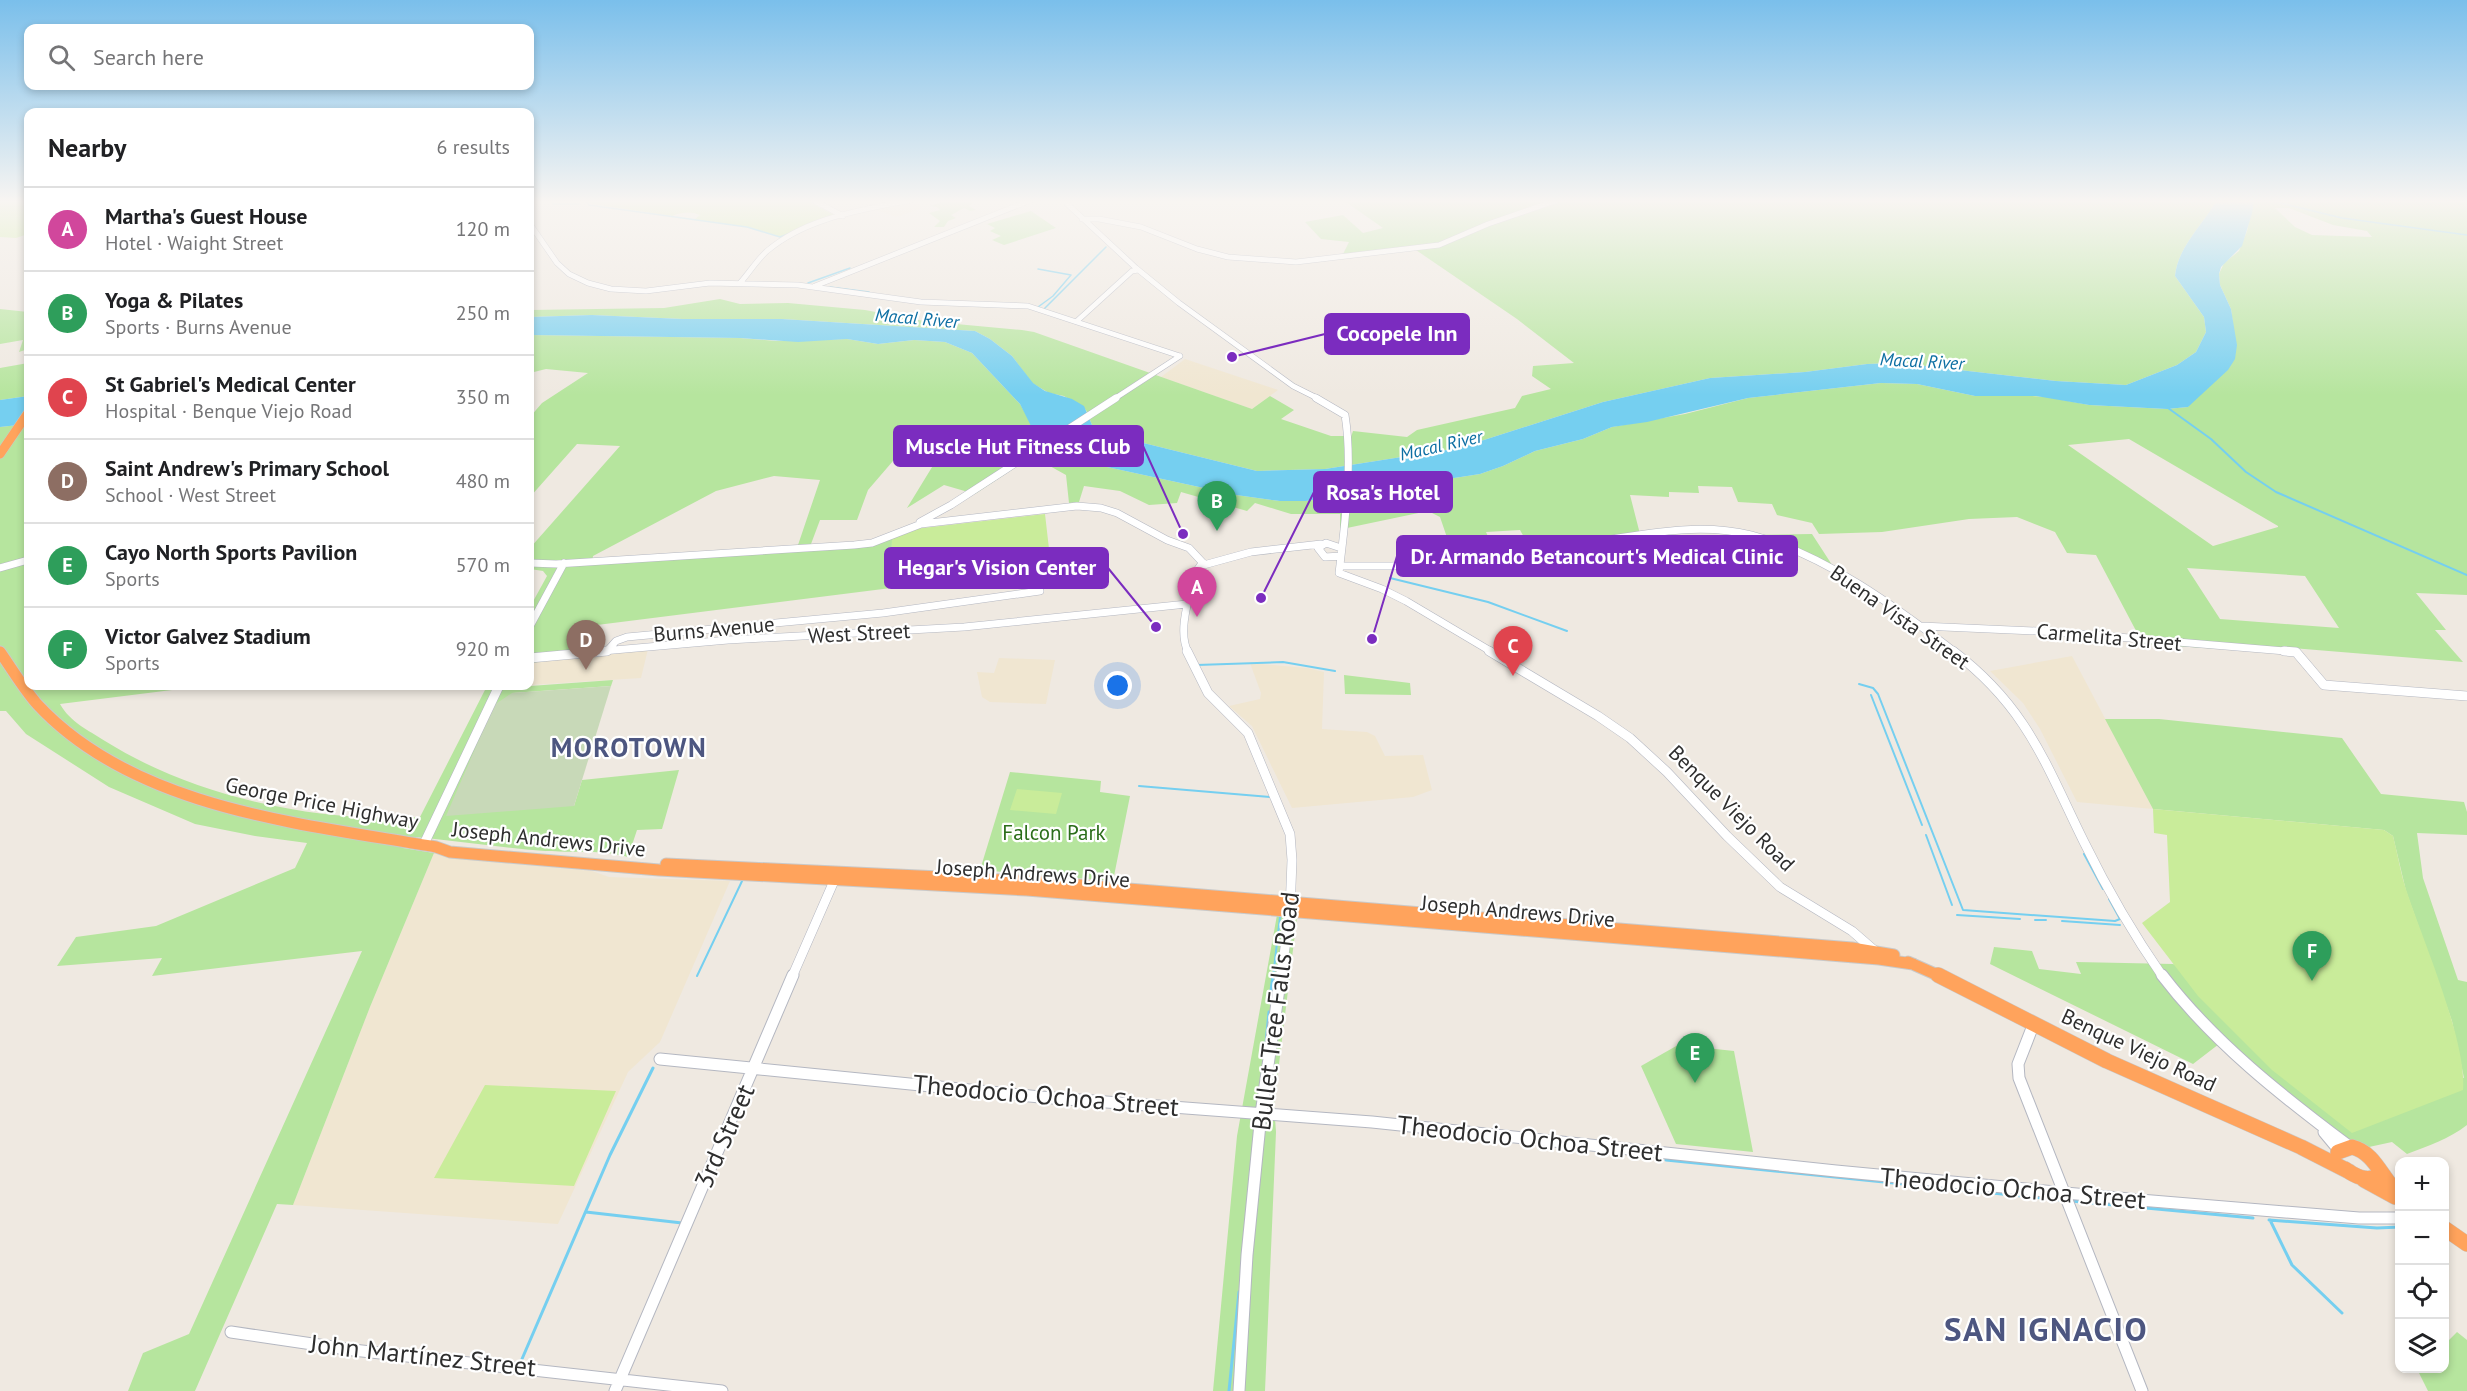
<!DOCTYPE html>
<meta charset="utf-8">
<style>
body{margin:0;font-family:"PT Sans",sans-serif;background:#f2f2f2;color:#202124}
.controls{position:absolute;right:18px;bottom:18px;display:grid;overflow:hidden;border-radius:12px;box-shadow:0 3px 9px #0003}
.controls button{width:54px;height:54px;display:grid;place-items:center;padding:0;border:0;border-bottom:2px solid #e0e0e0;background:#fff;color:#202124;font:30px sans-serif}
.you{position:absolute;left:1118px;top:686px;width:21px;height:21px;margin:-15px;border:4px solid #fff;border-radius:50%;background:#1a73e8;box-shadow:0 0 0 9px #1a73e833}
.badge{display:grid;place-items:center;width:39px;height:39px;border-radius:50%;background:#111827;color:#fff;font-size:20px;font-weight:700}
.pin{position:absolute;translate:-50% -50px;filter:drop-shadow(0 2px 3px #0008)}
.pin::after{content:'';position:absolute;top:32px;width:21px;height:18px;background:inherit;clip-path:polygon(0 0,100% 0,50% 100%)}
.list{margin:0;padding:0;list-style:none}
h2{display:flex;justify-content:space-between;align-items:center;height:78px;margin:0;padding:0 24px;font-size:26px}
h2 small{font-size:20px;font-weight:400;color:#757577}
.list li{display:grid;grid-template-columns:39px 1fr auto;gap:18px;align-items:center;box-sizing:border-box;height:84px;padding:0 24px;border-top:2px solid #e0e0e0}
.list b{display:block;font-size:22px;white-space:nowrap}
.list p{margin:0;font-size:20px;white-space:nowrap;color:#757577}
.list em{font-size:20px;font-style:normal;color:#757577}
.icon{flex:none;width:33px;height:33px;fill:none;stroke:currentColor;stroke-width:2;stroke-linecap:round;stroke-linejoin:round}
.map{position:relative;flex:none;width:2467px;height:1391px;overflow:hidden}
.search{position:absolute;background:#fff;box-shadow:0 3px 9px #0003;left:24px;top:24px;width:510px;height:66px;display:flex;align-items:center;gap:15px;box-sizing:border-box;padding:0 21px;border-radius:12px;color:#757577;font-size:22px}
.panel{position:absolute;background:#fff;box-shadow:0 3px 9px #0003;left:24px;top:108px;width:510px;height:582px;border-radius:12px}
.map>svg:first-child{display:block}
</style>
<div class="map">
<svg width="2467" height="1391" viewBox="0 0 2467 1391">
<rect width="100%" height="100%" fill="#efe9e1"/>
<path fill="#f0e6d1" d="M912 201 923 208 896 217 877 210Z
M1185 359 1278 390 1252 409 1161 377Z
M648 649 641 678 530 685V663Z
M2072 656 2153 809 2077 802 2040 729 2023 703 1990 671Z
M999 658 1055 660 1046 704 990 702 982 697 977 672 994 673Z
M1250 663 1307 668 1324 672 1322 729 1367 732 1375 736 1385 756 1423 755 1432 790 1413 797 1292 808 1252 726 1229 706 1260 699 1261 693Z
M434 853 493 862 592 871 609 877 730 881 660 1042 628 1072 558 1224 293 1205 370 1007Z"/>
<path fill="#b6e59e" fill-rule="evenodd" d="M948 200H968L972 204 969 206 976 210 970 211 964 208 951 215 956 218 948 221 944 227H934L940 221 929 213 940 210 937 207 930 206Z
M1343 200H2217C2203 225 2178 246 2175 276L2204 317 2206 332 2196 352 2177 365 2126 385 2056 381 1898 363 1867 364 1805 372 1710 378 1603 402 1459 448 1325 469 1257 471 1107 434 1092 425 1086 410 1064 396 1049 393 1032 383 1012 356 990 339 975 331 782 319H683L592 315 530 317V310L664 308 720 299 740 304 788 303 865 310 924 321 1022 330 1034 332 1252 409 1270 396 1294 410 1281 419 1331 436H1344V439L1350 440 1353 431 1407 437 1417 430 1515 408 1522 396 1551 389 1532 376 1533 366 1574 363 1517 319 1413 248 1343 254 1349 242 1321 239 1305 222 1343 215 1363 233 1383 228Z
M2254 200H2467V595L2416 593 2446 630H2435L2463 662 2281 647 2284 653 2143 644 2096 555 2067 553 2055 532 2017 517 1969 519 1882 532 1819 534 1812 523 1777 515 1772 504 1738 502 1732 487 1698 486 1699 493 1669 492V497L1630 495 1640 534 1530 548 1520 530 1486 532 1495 552 1454 558 1440 517 1428 511 1347 528H1340V514H1291L1255 503 1247 511 1181 492 1177 503 1149 505 1120 491 1084 486 1079 502 1069 503 1066 475 1039 460 1022 463 975 494 944 485 907 508 937 459 899 454 868 490 857 520H820L811 544 798 545 820 480 774 476 716 491 593 556 592 563 892 539 891 588 597 625 584 656 530 663V607L547 576 543 571 530 569V548L620 446 577 444 530 497V417L542 403 588 373 546 369 530 373V335L740 338 776 341 847 339 878 344 914 340 945 342 972 353 1020 404 1035 430 1076 456 1107 467 1236 495 1280 501H1306L1480 474 1503 466 1535 451 1583 439 1612 427 1685 414 1748 398 1881 383 1917 384 1975 396 2006 394 2047 397 2089 405 2167 409 2188 407 2233 324 2231 309 2220 285 2219 274 2224 263 2239 251 2247 231ZM2275 208H2289L2333 225 2367 231 2372 237 2312 235 2295 227ZM2129 439 2278 526V527L2213 546 2068 445ZM2187 568 2305 576 2339 628 2220 619Z
M1031 211 1056 228 1004 245 992 240 1001 236 990 231 995 228 987 224Z
M0 309 28 312V349L19 352 23 340 0 344Z
M28 363V396L0 400V368Z
M28 424V508L25 511 28 512V686H204L60 704C70 722 88 730 105 741 194 797 316 823 420 817L487 686H530L613 680 611 686 512 693 574 806 582 780 679 770 662 829 637 830 628 857C600 849 574 853 545 851 502 848 459 841 416 837L403 848 434 853 370 1007 293 1205 277 1204 195 1391H128L143 1353 189 1334 362 951 152 976 162 958 57 966 76 937 156 926 295 868 307 843 255 836 195 824 109 787 26 734 6 711H0V427Z
M1812 534 1836 571 1751 535Z
M1344 675 1410 683 1411 695 1345 694Z
M2105 719H2159L2342 738 2381 794 2464 802 2467 812V835L2417 833 2423 878 2458 980 2467 982V1125C2449 1139 2428 1146 2407 1154L2392 1142 2369 1147 2351 1141 2219 1044 2193 1064 1990 964 1994 947 2032 951 2039 969 2081 974 2076 962 2173 964 2464 1078 2452 1021 2406 891 2393 836 2384 830 2153 809Z
M1010 772 1101 781 1100 792 1130 796 1113 881 980 870Z
M1277 915 1297 917 1274 1105 1276 1132 1265 1391H1213L1237 1136Z
M1678 1045 1734 1051 1753 1152 1676 1144 1641 1066Z
M2457 1332 2467 1340V1391H2428L2418 1371 2420 1369 2444 1368 2445 1344Z"/>
<path fill="#c8d9b8" d="M611 686 574 806 446 816 494 705 512 693Z"/>
<path fill="#c9ec9a" d="M0 200H28V234L16 238 0 237Z
M588 200H806L834 215 781 237 748 227 694 220 700 215C691 211 681 212 672 216L592 204Z
M1045 514 1051 566 891 588 892 539 914 529Z
M1017 789 1062 793 1056 814 1010 810Z
M2153 809 2384 830 2393 836C2398 855 2401 876 2408 895 2424 943 2467 1042 2463 1090L2352 1133 2272 1070 2198 996 2142 923 2170 902 2167 835 2154 833Z
M485 1085 616 1091 574 1186 434 1178Z"/>
<path fill="#75cff0" d="M2217 200H2254L2252 213 2242 246 2221 267 2219 274 2220 285 2231 309 2237 345 2235 359 2228 370 2188 407 2167 409 2089 405 2036 396H1975L1917 384 1881 383 1748 398 1647 422 1612 427 1583 439 1535 451 1503 466 1480 474 1306 501H1280L1236 495 1107 467 1076 456 1031 426 1020 404 972 353 945 342 914 340 878 344 847 339 798 342 740 338 530 335V317L592 315 683 319H782L975 331 990 339 1012 356 1033 383 1045 391 1072 399 1084 406 1092 425 1107 434 1257 471 1325 469 1459 448 1603 402 1710 378 1805 372 1867 364 1898 363 2056 381 2126 385 2177 365 2196 352 2206 332 2204 317 2175 276C2178 246 2203 225 2217 200Z
M28 396V424L0 427V400Z"/>
<g fill="none" stroke-linecap="round" stroke-linejoin="round">
<path stroke="#75cff0" stroke-width="1.5" d="M553 200V204H579
M2268 200 2342 218 2467 235
M586 201 589 205 747 227 780 237 788 234
M1038 269 1071 275 1053 296 1038 307
M808 283 850 268
M830 287 869 292
M1044 309 1106 247"/>
<path stroke="#75cff0" stroke-width="2" d="M2168 408 2211 439 2246 472 2276 492 2467 575
M1390 578 1488 602 1567 631
M1197 665 1283 662 1335 671
M1859 684 1873 688 1878 694 1963 910 2115 921 2120 919 2109 899
M1871 695 1922 825
M1139 786 1270 797
M1926 835 1952 905
M2084 854 2103 889
M1957 915 2020 919
M2035 920H2046
M2062 921 2120 925
M697 976 743 879
M1273 977 1280 917"/>
<path stroke="#75cff0" stroke-width="3" d="M1270 999 1273 975
M1266 1043 1269 1012
M1666 1160 2062 1200
M2071 1201 2253 1218
M586 1212 682 1223
M2269 1220 2377 1228 2400 1227
M2270 1220 2292 1265 2342 1313
M522 1359 610 1155 653 1068
M1229 1391 1239 1292"/>
<g stroke="#b4b7c1" stroke-width="6">
<path id="secondary-far3" d="M813 200 843 216
M1063 200 1136 268 1179 303 1293 386 1319 399
M1082 219H1099L1141 227 1197 249 1228 257 1296 262 1439 245 1488 224 1558 200
M530 224 557 263 569 274 588 283 611 289 646 291 710 283 798 285 921 302 1028 306 1180 356
M740 283C749 273 757 260 767 251 807 217 862 210 911 200
M815 286 1031 200
M1077 321 1132 271 1138 270
M1114 399 1180 356"/>
</g>
<g stroke="#b4b7c1" stroke-width="8">
<path id="secondary-far2" d="M1316 398 1345 415C1353 464 1345 523 1339 573L1382 589 1406 601 1492 652
M920 522 951 505 1116 398
M1341 548 1326 543 1318 548 1325 557 1341 556
M530 563 556 564 854 545 872 543 921 524 1077 506 1101 508 1117 513 1167 540 1189 548 1204 564
M1340 566C1372 566 1404 567 1435 564 1484 560 1532 551 1580 544 1636 536 1695 521 1751 535 1824 554 1896 607 1955 652
M0 568 28 560
M530 626 564 563
M1921 626 2058 632 2296 652
M608 650 616 641 627 637 883 613 1040 591
M591 652 728 640 964 627 1187 604
M1188 652C1177 630 1190 596 1195 573L1200 566 1251 552 1321 544"/>
</g>
<g stroke="#b4b7c1" stroke-width="10">
<path id="secondary-far1" d="M1187 651 1208 693 1248 733 1290 834 1292 860 1290 911 1281 977
M1489 651 1598 716 1630 738 1667 772 1727 836 1780 887 1852 931 1875 951
M1953 651C2027 707 2045 763 2084 842 2107 889 2133 934 2163 977
M2284 651 2296 652 2324 685 2467 696
M530 658 607 651
M424 844 499 686
M792 977 834 881"/>
</g>
<g stroke="#b4b7c1" stroke-width="13">
<path id="secondary" d="M2162 975C2214 1043 2282 1096 2350 1147
M2034 1023 2018 1064 2019 1078 2142 1391
M660 1059 1040 1097 1372 1122 1836 1171 2140 1200 2359 1218H2400
M2324 1132 2339 1150
M231 1332 353 1350 722 1391
M615 1391 793 975
M1239 1391 1247 1255 1261 1114 1281 975"/>
</g>
<g stroke="#c9c9c9" stroke-width="10">
<path id="highway-far2" d="M0 454 28 413"/>
</g>
<g stroke="#c9c9c9" stroke-width="13">
<path id="highway-far1" d="M0 652C12 669 23 688 37 704 134 809 303 824 436 847L450 852 659 870 1027 890 1879 959 1913 964
M666 864 1043 882 1852 948 1894 955
M1908 962 1942 977"/>
</g>
<g stroke="#c9c9c9" stroke-width="16">
<path id="highway" d="M1938 975 2107 1061 2301 1147 2350 1172
M2338 1152 2352 1147C2376 1153 2382 1180 2400 1195
M2345 1169C2355 1176 2366 1182 2378 1176L2379 1170
M2364 1180 2395 1197
M2444 1228 2467 1244"/>
</g>
<use href="#secondary-far3" stroke="#fff" stroke-width="5"/>
<use href="#secondary-far2" stroke="#fff" stroke-width="7"/>
<use href="#secondary-far1" stroke="#fff" stroke-width="9"/>
<use href="#secondary" stroke="#fff" stroke-width="11"/>
<use href="#highway-far2" stroke="#ffa35c" stroke-width="9"/>
<use href="#highway-far1" stroke="#ffa35c" stroke-width="11"/>
<use href="#highway" stroke="#ffa35c" stroke-width="15"/>
</g>
<linearGradient id="sky" x2="0" y2="1"><stop stop-color="#7abfeb"/><stop offset="0.51" stop-color="#f8f5f2"/><stop offset="1" stop-color="#f8f5f2" stop-opacity="0"/></linearGradient>
<rect width="2467" height="395" fill="url(#sky)"/>
<g text-anchor="middle" dominant-baseline="central" stroke-width="4.5" stroke-linejoin="round" paint-order="stroke">
<g font-size="18" font-style="italic" fill="#0d6fa3" stroke="#fff">
<text transform="translate(917 318) rotate(5)">Macal River</text>
<text transform="translate(1922 361) rotate(3)">Macal River</text>
<text transform="translate(1441 445) rotate(-13)">Macal River</text>
</g>
<g font-size="21" fill="#2e2e2e" stroke="#fff">
<text transform="translate(1900 617) rotate(35)">Buena Vista Street</text>
<text transform="translate(714 629) rotate(-5)">Burns Avenue</text>
<text transform="translate(859 633) rotate(-3)">West Street</text>
<text transform="translate(2109 637) rotate(5)">Carmelita Street</text>
<text transform="translate(322 803) rotate(11)">George Price Highway</text>
<text transform="translate(1732 808) rotate(45)">Benque Viejo Road</text>
<text transform="translate(549 839) rotate(6)">Joseph Andrews Drive</text>
<text transform="translate(1033 873) rotate(4)">Joseph Andrews Drive</text>
<text transform="translate(1518 911) rotate(5)">Joseph Andrews Drive</text>
<text transform="translate(2139 1050) rotate(25)">Benque Viejo Road</text>
</g>
<g font-size="21" fill="#2c6e1b" stroke="#fff">
<text x="1054" y="832">Falcon Park</text>
</g>
<g font-size="26" fill="#2e2e2e" stroke="#fff">
<text transform="translate(1275 1011) rotate(-83)">Bullet Tree Falls Road</text>
<text transform="translate(1046 1095) rotate(5)">Theodocio Ochoa Street</text>
<text transform="translate(724 1136) rotate(-66)">3rd Street</text>
<text transform="translate(1530 1138) rotate(6)">Theodocio Ochoa Street</text>
<text transform="translate(2013 1188) rotate(5)">Theodocio Ochoa Street</text>
<text transform="translate(423 1355) rotate(6)">John Martínez Street</text>
</g>
<g font-size="27" font-weight="bold" letter-spacing="1.5" fill="#4d5680" stroke="#fff">
<text x="629" y="747">MOROTOWN</text>
</g>
<g font-size="33" font-weight="bold" letter-spacing="1.5" fill="#4d5680" stroke="#fff">
<text x="2046" y="1328">SAN IGNACIO</text>
</g>
</g>
<path fill="none" stroke="#7b2cbf" stroke-width="2" d="M1232 357L1325 334M1183 534L1143 446M1261 598L1314 492M1372 639L1397 556M1156 627L1108 568"/>
<g fill="#7b2cbf" stroke="#fff" stroke-width="2">
<circle cx="1232" cy="357" r="6"/>
<circle cx="1183" cy="534" r="6"/>
<circle cx="1261" cy="598" r="6"/>
<circle cx="1372" cy="639" r="6"/>
<circle cx="1156" cy="627" r="6"/>
</g>
<g fill="#7b2cbf" stroke="#7b2cbf" stroke-width="2">
<rect x="1325" y="314" width="144" height="40" rx="6"/>
<rect x="894" y="426" width="249" height="40" rx="6"/>
<rect x="1314" y="472" width="138" height="40" rx="6"/>
<rect x="1397" y="536" width="400" height="40" rx="6"/>
<rect x="885" y="548" width="223" height="40" rx="6"/>
</g>
<g font-size="22" text-anchor="middle" font-weight="bold" fill="#fff">
<text x="1397" y="341">Cocopele Inn</text>
<text x="1018" y="454">Muscle Hut Fitness Club</text>
<text x="1383" y="500">Rosa's Hotel</text>
<text x="1597" y="564">Dr. Armando Betancourt's Medical Clinic</text>
<text x="997" y="575">Hegar's Vision Center</text>
</g>
</svg>
<div class="controls">
<button>+</button>
<button>−</button>
<button><svg class="icon" aria-label="locate" viewBox="0 0 24 24"><circle cx="12" cy="12" r="6"/><path d="M12 2v4M12 18v4M2 12h4M18 12h4"/></svg></button>
<button><svg class="icon" aria-label="layers" viewBox="0 0 24 24"><path d="M12 4l9 5-9 5-9-5zM3 14l9 5 9-5"/></svg></button>
</div>
<div class="you"></div>
<div class="pin badge" style="left:1197px;top:617px;background:#d1479c">A</div>
<div class="pin badge" style="left:1217px;top:531px;background:#2e9e5b">B</div>
<div class="pin badge" style="left:1513px;top:676px;background:#e0444e">C</div>
<div class="pin badge" style="left:586px;top:670px;background:#8d6e63">D</div>
<div class="pin badge" style="left:1695px;top:1083px;background:#2e9e5b">E</div>
<div class="pin badge" style="left:2312px;top:981px;background:#2e9e5b">F</div>
<div class="search"><svg class="icon" aria-label="search" viewBox="0 0 24 24"><circle cx="10" cy="10" r="6"/><path d="M15 15l6 6"/></svg>Search here</div>
<section class="panel">
<h2>Nearby<small>6 results</small></h2>
<ul class="list">
<li><span class="badge" style="background:#d1479c">A</span><div><b>Martha's Guest House</b><p>Hotel · Waight Street</p></div><em>120 m</em></li>
<li><span class="badge" style="background:#2e9e5b">B</span><div><b>Yoga &amp; Pilates</b><p>Sports · Burns Avenue</p></div><em>250 m</em></li>
<li><span class="badge" style="background:#e0444e">C</span><div><b>St Gabriel's Medical Center</b><p>Hospital · Benque Viejo Road</p></div><em>350 m</em></li>
<li><span class="badge" style="background:#8d6e63">D</span><div><b>Saint Andrew's Primary School</b><p>School · West Street</p></div><em>480 m</em></li>
<li><span class="badge" style="background:#2e9e5b">E</span><div><b>Cayo North Sports Pavilion</b><p>Sports</p></div><em>570 m</em></li>
<li><span class="badge" style="background:#2e9e5b">F</span><div><b>Victor Galvez Stadium</b><p>Sports</p></div><em>920 m</em></li>
</ul>
</section>
</div>
